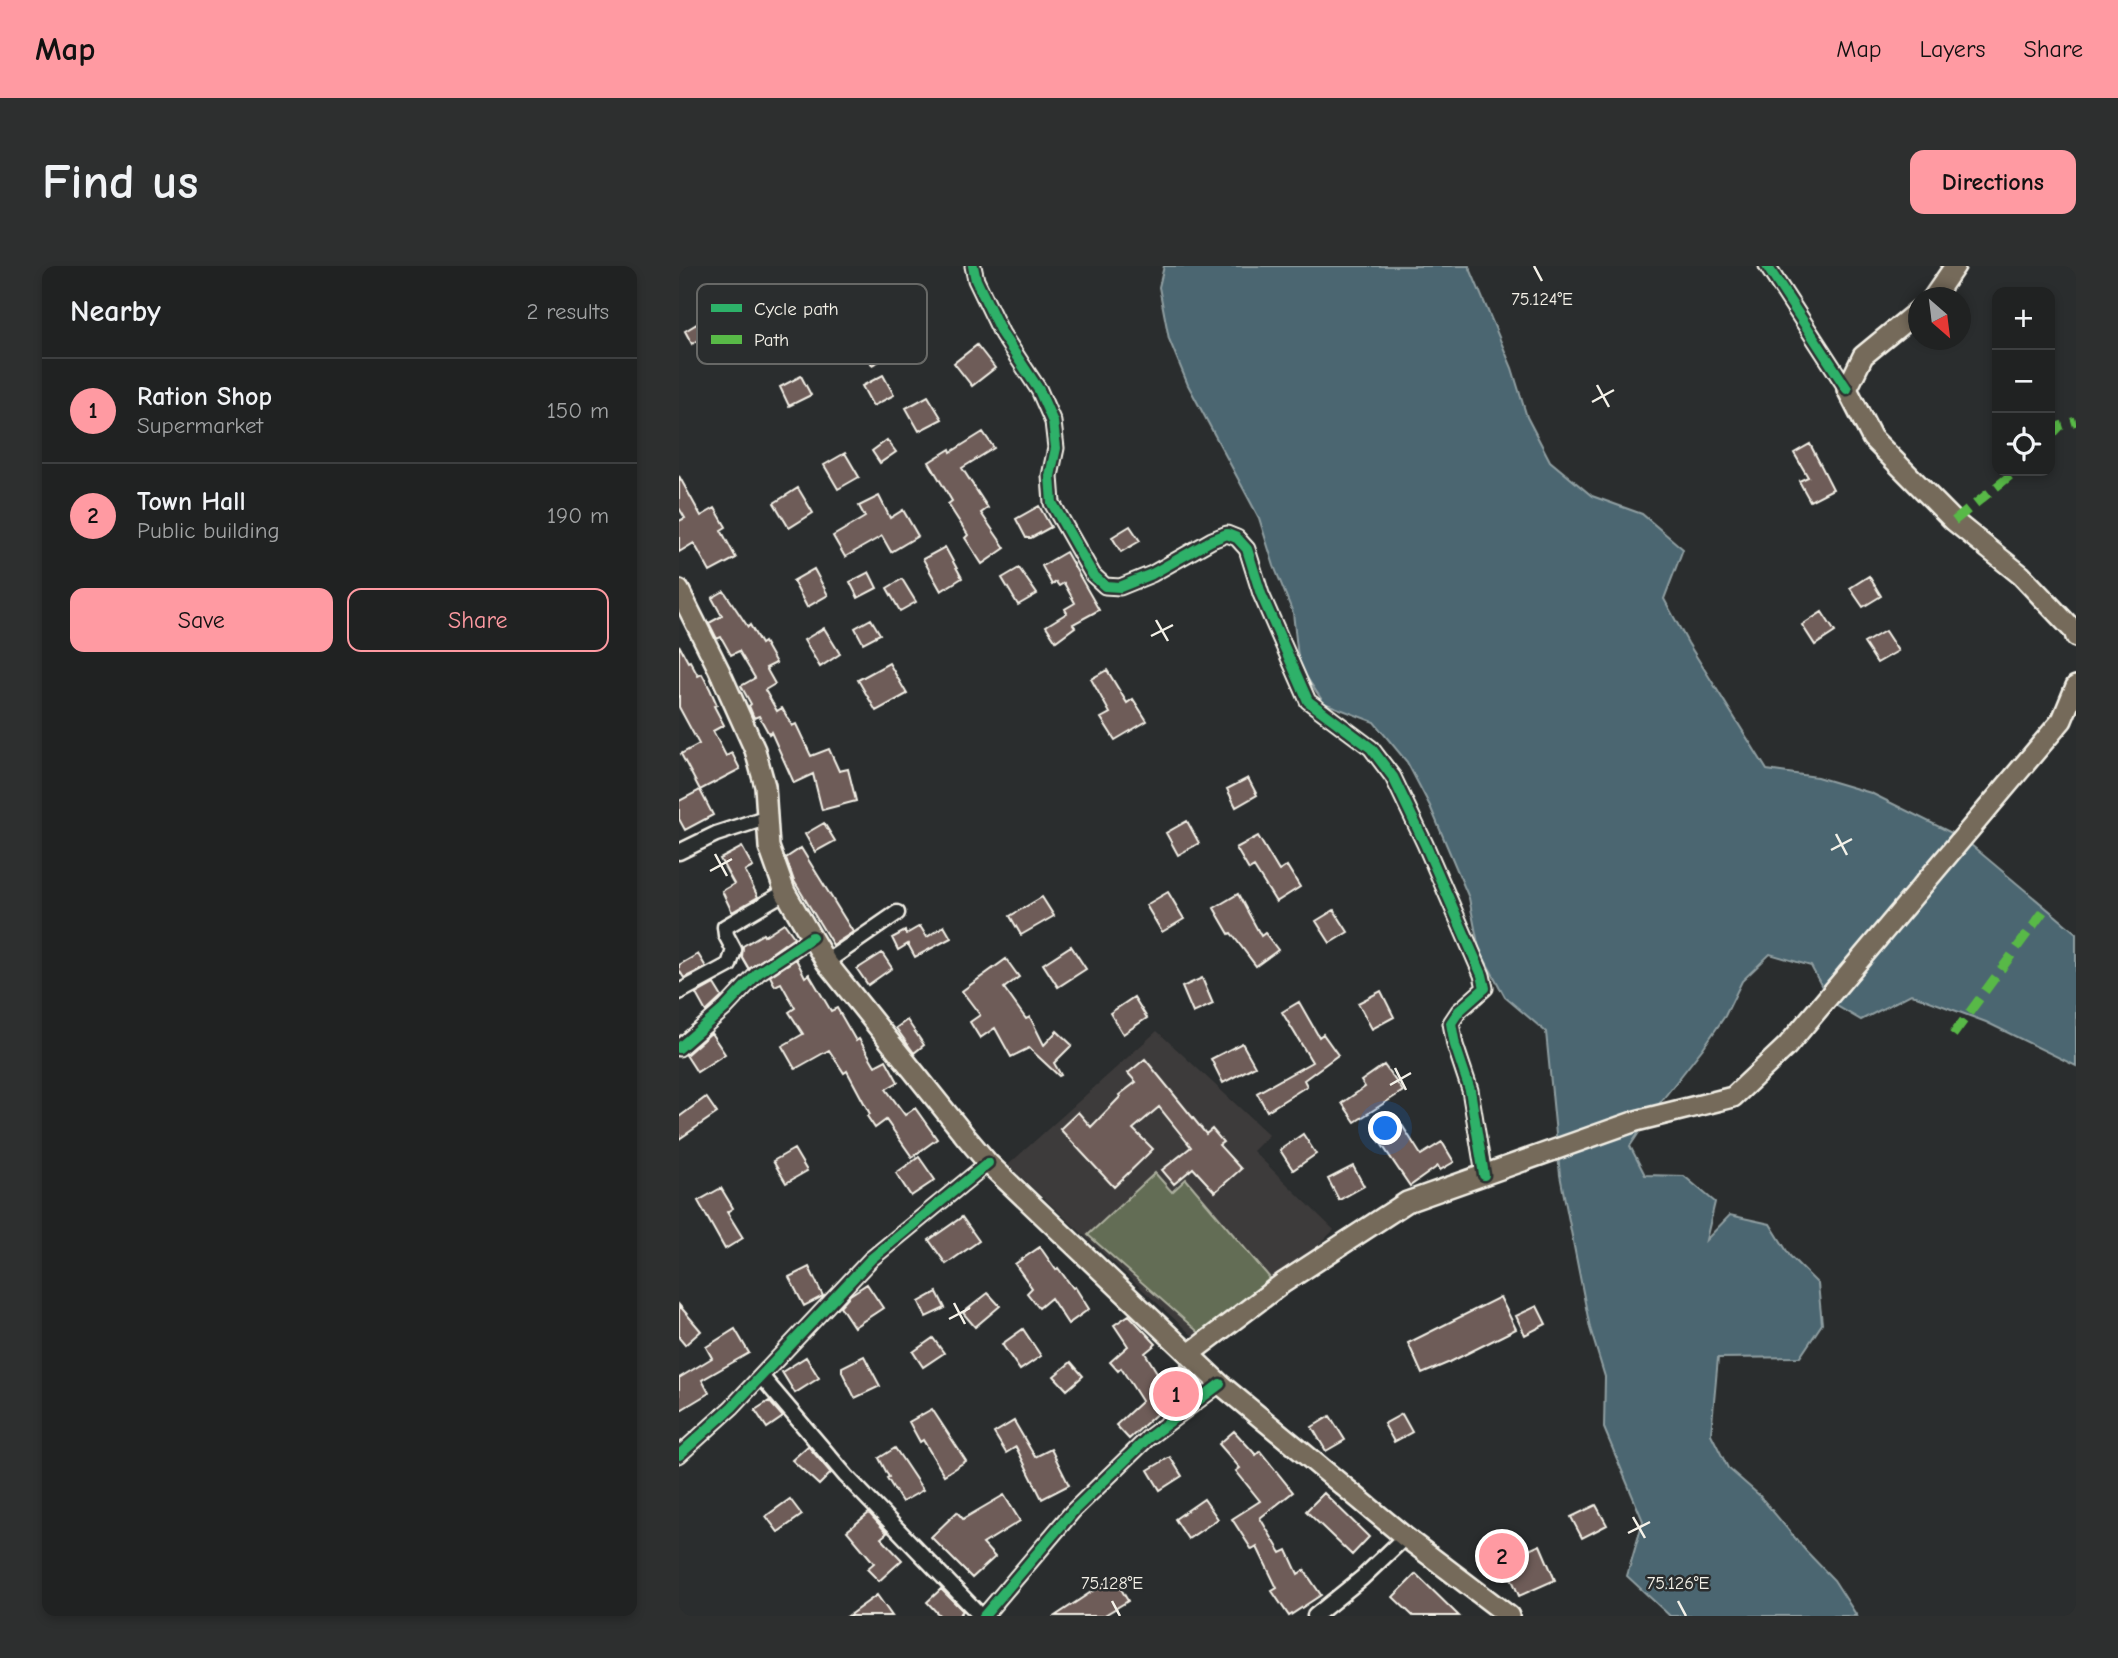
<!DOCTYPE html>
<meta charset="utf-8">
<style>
body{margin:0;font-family:"Comic Neue",sans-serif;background:#2d2f2f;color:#f1f3f6}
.controls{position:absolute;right:21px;top:21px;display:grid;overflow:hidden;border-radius:14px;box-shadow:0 4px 10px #0003}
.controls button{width:63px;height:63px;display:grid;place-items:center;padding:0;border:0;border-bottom:2px solid #3d3f40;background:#202222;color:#f1f3f6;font:35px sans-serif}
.compass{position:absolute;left:1229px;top:21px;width:63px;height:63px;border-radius:50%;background:#202222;box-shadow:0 4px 10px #0003;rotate:152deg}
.you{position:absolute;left:707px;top:863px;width:24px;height:24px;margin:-18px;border:5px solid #fff;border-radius:50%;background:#1a73e8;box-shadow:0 0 0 10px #1a73e833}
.badge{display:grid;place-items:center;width:46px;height:46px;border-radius:50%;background:#ff9aa2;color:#111;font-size:23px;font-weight:700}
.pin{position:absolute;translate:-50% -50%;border:4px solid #fff;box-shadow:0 2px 7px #0006}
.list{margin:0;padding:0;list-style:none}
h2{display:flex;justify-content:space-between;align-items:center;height:91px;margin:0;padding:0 28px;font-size:30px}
h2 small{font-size:23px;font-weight:400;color:#a2a4a5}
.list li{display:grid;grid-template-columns:46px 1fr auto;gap:21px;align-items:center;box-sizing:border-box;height:105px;padding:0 28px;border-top:2px solid #3d3f40}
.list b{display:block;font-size:26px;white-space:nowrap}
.list p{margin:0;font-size:23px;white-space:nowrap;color:#a2a4a5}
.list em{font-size:23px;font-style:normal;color:#a2a4a5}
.actions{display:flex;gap:14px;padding:21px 28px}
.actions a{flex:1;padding:16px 0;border:2px solid #ff9aa2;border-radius:14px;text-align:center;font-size:24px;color:#ff9aa2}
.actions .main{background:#ff9aa2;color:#111}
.icon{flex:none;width:38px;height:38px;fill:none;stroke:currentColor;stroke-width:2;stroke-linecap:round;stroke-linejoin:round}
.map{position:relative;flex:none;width:1397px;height:1350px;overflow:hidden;border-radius:14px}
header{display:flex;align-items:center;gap:42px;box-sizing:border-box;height:98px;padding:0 35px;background:#ff9aa2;color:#111}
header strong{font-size:33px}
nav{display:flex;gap:38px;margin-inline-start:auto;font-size:24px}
.intro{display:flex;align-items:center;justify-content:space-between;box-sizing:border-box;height:168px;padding:0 42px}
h1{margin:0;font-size:49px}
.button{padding:18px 32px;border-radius:14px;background:#ff9aa2;color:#111;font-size:24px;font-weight:700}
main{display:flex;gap:42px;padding:0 42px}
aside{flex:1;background:#202222;border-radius:14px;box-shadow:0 4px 10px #0003}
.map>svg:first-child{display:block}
</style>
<header>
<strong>Map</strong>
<nav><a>Map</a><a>Layers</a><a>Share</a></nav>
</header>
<div class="intro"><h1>Find us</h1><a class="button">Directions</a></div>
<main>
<aside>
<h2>Nearby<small>2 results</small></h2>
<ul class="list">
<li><span class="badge">1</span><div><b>Ration Shop</b><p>Supermarket</p></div><em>150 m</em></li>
<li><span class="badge">2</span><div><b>Town Hall</b><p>Public building</p></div><em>190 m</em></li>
</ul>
<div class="actions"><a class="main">Save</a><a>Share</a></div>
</aside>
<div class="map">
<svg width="1397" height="1350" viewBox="0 0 1397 1350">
<rect width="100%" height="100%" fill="#2a2d2e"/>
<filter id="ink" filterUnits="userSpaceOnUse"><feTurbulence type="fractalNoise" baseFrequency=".0143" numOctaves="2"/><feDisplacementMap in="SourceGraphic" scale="14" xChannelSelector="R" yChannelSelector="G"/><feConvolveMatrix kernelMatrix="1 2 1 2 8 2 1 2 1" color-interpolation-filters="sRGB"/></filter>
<g filter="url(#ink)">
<path fill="#3e3b3b" d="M478 765 590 869 574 885 655 964 530 1085 329 899Z"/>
<path fill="#636d54" stroke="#acaf9e" stroke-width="2" d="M476 907 493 926 507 913 591 1012 526 1072 409 969Z"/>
<path fill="#4c6671" stroke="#8f9ea1" stroke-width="2" d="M485 0H790L833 102 848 151 871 195 913 230 963 248 1004 283 985 333 1009 377 1088 504 1138 511 1192 527 1285 573 1397 667V800L1307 756 1232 728 1182 754 1151 736 1132 700 1091 688 1063 715 1046 750 1024 782 973 847 951 880 966 909 1005 910 1036 936 1027 974 1051 949 1091 958 1111 990 1139 1018 1143 1058 1121 1091 1039 1092 1032 1168 1049 1202 1080 1229 1127 1285 1155 1314 1178 1350H991L948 1310 964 1255 925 1162 926 1111 911 1062 881 909 867 766 826 731 800 683 790 632 751 540 728 496 695 456 645 437 620 400 614 347 595 300 580 252 509 119 490 73 480 21Z"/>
<path fill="#6e5c58" stroke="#f4f1e8" stroke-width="2" d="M206 48 224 83 193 99 175 64Z
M23 55 30 68 13 78 6 65Z
M298 79 316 102 293 120 275 97Z
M204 109 215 129 194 140 183 120Z
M122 110 132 129 110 140 101 121Z
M249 130 263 153 240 165 227 142Z
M304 166 315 182 283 202 309 242 302 247 326 282 303 298 286 272 289 269 269 238 273 235 250 196 271 183 272 186Z
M208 174 217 186 201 197 193 185Z
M1131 178 1154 223 1131 235 1120 215 1129 211 1115 187Z
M166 187 180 211 159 223 145 199Z
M0 210 22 250 36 242 47 261 42 264 57 292 31 306 15 277 0 286V255L6 252 0 242Z
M119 222 134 247 110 262 95 237Z
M200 230 211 252 224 244 239 270 212 286 203 270 166 291 154 270 186 251 180 240Z
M360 240 372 261 352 272H347L337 253Z
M451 260 461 275 442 286 433 271Z
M266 281 283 312 262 325 244 293Z
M387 286 420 344 394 358 396 361 377 375 367 360 388 347 386 343 396 337 385 317 380 320 377 316 373 319 363 300Z
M340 302 358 328 339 339 323 312Z
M135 303 149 329 128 341 114 315Z
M190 306 198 322 179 332 171 316Z
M1190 310 1202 330 1184 341 1171 322Z
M223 313 237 336 221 345 208 322Z
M45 325 69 361 71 359 82 378 85 376 97 397 87 402 96 418 86 424 98 445 103 442 113 460 117 458 132 490 150 483 160 505 169 503 177 535 143 544 134 508 115 517 92 466 90 468 80 450 75 452 70 440 72 438 62 420 76 412 60 385 52 389 42 371 38 373 30 357 43 350 33 332Z
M1143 346 1156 366 1136 379 1123 359Z
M192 353 201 368 184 377 176 362Z
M145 362 161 388 141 401 125 374Z
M1206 365 1219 385 1198 397 1185 377Z
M0 379 9 396 11 395 19 410 23 408 31 423 38 439 35 440 45 459 34 465 47 490 53 487 61 503 21 524 2 488 20 478 0 441Z
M210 397 228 428 197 445 179 414Z
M428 404 448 437 454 433 468 455 436 474 422 452 431 447 412 413Z
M569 512 578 529 557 541 548 523Z
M21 524 34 549 6 564 0 553V535Z
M508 555 520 577 499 589 487 567Z
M145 557 156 575 136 586 126 568Z
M579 570 600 605 608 600 621 621 597 636 575 601 570 604 557 582Z
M63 581 74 601 66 605 79 631 53 646 43 625 55 618 41 593Z
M122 582 174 666 154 679 115 615 107 592Z
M489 626 505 653 483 666 467 639Z
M559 628 582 670 586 667 599 684 577 700 552 667 550 668 535 642Z
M363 631 375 650 342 669 331 650Z
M655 644 669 666 651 677 637 655Z
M105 657 115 671 70 703 63 691 64 680 84 668 85 670Z
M241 660 248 671 265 660 272 672 236 691 229 678 219 684 213 672 226 665 227 668Z
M392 680 407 703 379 721 364 698Z
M203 687 213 702 189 719 178 703Z
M19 688 27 701 5 712 0 704V699Z
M117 693 126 711 130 708 152 745 158 742 177 775 180 773 196 800 207 794 219 816 207 823 226 849 236 842 258 873 233 891 207 854 196 862 188 850 191 848 168 805 165 807 150 784 116 803 103 780 124 768 110 746 116 742 102 717 96 720 91 710Z
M327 693 340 711 325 722 347 753 351 751 365 779 378 765 393 779 375 797 382 809 380 810 350 782 332 791 316 762 301 772 291 756 301 749 283 725Z
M523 712 534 738 514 747 503 721Z
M35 718 43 731 27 746 17 728Z
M702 725 715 751 693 763 679 737Z
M455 731 468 752 444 768 431 747Z
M620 736 640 771 644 768 659 789 625 814 628 820 588 845 578 827 633 796 603 746Z
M228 754 245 779 235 787 217 762Z
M32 767 46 788 18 806 7 789Z
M563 777 576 800 544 817 532 793Z
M466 793 527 868 533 863 544 876 540 879 562 903 536 926 514 902 495 918 483 904 512 881 480 841 454 863 474 883 435 921 381 863 399 846 412 861 441 831 440 829 457 816 449 807Z
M705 799 724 825 676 856 663 837 686 821 682 815Z
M27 831 38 847 0 873V851Z
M721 856 742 889 763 876 775 896 761 904 759 900 731 920 697 870Z
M624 868 637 888 614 904 601 884Z
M115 883 128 905 107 917 94 895Z
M240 891 256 914 232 930 217 907Z
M674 900 685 920 660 934 649 913Z
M42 922 54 942 48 946 64 972 46 983 19 935Z
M283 951 300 975 267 998 250 974Z
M361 981 377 1004 379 1002 394 1022 396 1021 410 1043 389 1058 372 1032 360 1042 348 1027 353 1022 336 998Z
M130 1001 144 1030 125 1040 110 1011Z
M188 1018 204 1042 175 1061 161 1040 171 1029Z
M258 1026 266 1042 247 1051 240 1036Z
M309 1027 321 1040 296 1061 284 1047Z
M821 1031 837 1063 771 1096 743 1108 729 1077Z
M0 1039 22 1065 6 1079 0 1072Z
M858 1040 867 1058 846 1069 837 1050Z
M450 1049 477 1078 466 1087 484 1116 502 1099 515 1114 450 1173 437 1159 463 1135 442 1102 439 1105 431 1096 449 1080 435 1059Z
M56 1063 70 1087 23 1114 30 1127 0 1145V1112L33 1092 27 1081Z
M344 1063 362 1090 341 1104 323 1078Z
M254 1072 265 1087 244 1101 234 1086Z
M185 1090 201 1120 176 1132 163 1106V1101Z
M127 1091 140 1112 116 1127 103 1106Z
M392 1096 404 1110 388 1124 375 1110Z
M90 1135 104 1151 88 1162 76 1144Z
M253 1143 287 1195 265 1209 244 1174 241 1176 230 1156Z
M723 1148 733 1166 715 1176 705 1158Z
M651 1150 666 1174 647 1185 633 1161Z
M335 1155 356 1191 372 1183 390 1219 363 1233 337 1181 327 1187 315 1167Z
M555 1165 577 1189 581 1185 614 1226 581 1252 602 1287 608 1284 619 1308 625 1304 642 1329 610 1350 593 1325 598 1322 578 1281 573 1284 553 1253 581 1235 557 1205 561 1202 540 1178Z
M129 1180 152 1207 140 1219 113 1194Z
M216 1182 244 1224 223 1236 208 1212 210 1211 200 1192Z
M491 1191 503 1210 481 1224 469 1204Z
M645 1227 690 1271 673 1289 627 1245Z
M325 1229 341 1255 304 1278 316 1291 293 1312 252 1271 278 1246 284 1253Z
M111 1233 123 1249 99 1266 87 1250Z
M525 1233 539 1253 509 1273 496 1253Z
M917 1239 928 1259 903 1272 892 1251Z
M190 1247 208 1267 202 1272 223 1294 200 1315 188 1303 195 1297 168 1265Z
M861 1279 876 1314 840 1330 825 1295Z
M737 1308 780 1350H734L714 1331Z
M435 1311 449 1335 424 1350H376Z
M262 1323 284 1345 279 1350H261L248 1336Z
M198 1329 213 1350H169Z"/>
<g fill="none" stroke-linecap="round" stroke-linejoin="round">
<g stroke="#f4f1e8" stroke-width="19">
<path id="minor" d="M294 0 297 14 323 68 360 124 374 156 377 182 371 210 373 237 414 309 426 320 441 321 473 308 533 274 548 268 558 272 568 283 582 328 629 435 692 482 714 511 746 578 803 709 806 722 780 745 772 757 776 779 791 824 805 909
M1088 0 1168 123
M0 586 37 568 89 551
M147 696 218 647
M0 726 50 699 55 684 47 669 46 661 106 626
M0 782 46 742 79 707 133 671
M82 1110 167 1210 302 1350
M0 1189 53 1141 192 993 309 897
M305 1350 394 1245 469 1172 541 1118
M636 1350 683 1312 726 1271"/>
</g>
<g stroke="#f4f1e8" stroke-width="24">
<path id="major" d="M1254 32 1276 0
M1240 44 1184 90 1168 123 1193 172 1275 255 1342 309 1395 365 1397 371
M0 324 40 404 76 484 86 520 90 581 106 626 147 696 287 871 309 897 541 1118 726 1271 830 1350
M510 1088 604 1017 728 936 957 855 1054 831 1108 780 1383 454 1397 420"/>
</g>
<use href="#minor" stroke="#2a2d2e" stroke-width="14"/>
<use href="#major" stroke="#746a5a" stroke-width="19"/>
<path stroke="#58b947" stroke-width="9" stroke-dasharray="18 9" stroke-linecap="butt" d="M1371 171 1381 160 1397 155
M1275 255 1337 205
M1274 769 1367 642"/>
<g stroke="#2a2d2e" stroke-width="15">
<path id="cycleway" d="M294 0 297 14 323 68 360 124 374 156 377 182 371 210 373 237 414 309 426 320 441 321 473 308 533 274 548 268 558 272 568 283 582 328 629 435 692 482 714 511 746 578 803 709 806 722 780 745 772 757 776 779 791 824 805 909
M1088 0 1168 123
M0 782 46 742 79 707 133 671
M0 1189 53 1141 192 993 309 897
M305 1350 394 1245 469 1172 541 1118"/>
</g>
<use href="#cycleway" stroke="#2db169" stroke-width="10"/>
</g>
</g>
<path fill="none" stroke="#f4f1e8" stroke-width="2.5" d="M855 0 863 15M918 119 930 141M913 136 935 124M477 354 489 375M472 370 494 359M1157 568 1168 589M1152 584 1173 573M36 588 48 610M31 605 53 593M716 802 727 824M711 819 732 807M275 1037 286 1058M270 1053 291 1042M954 1251 966 1272M949 1267 971 1256M433 1335 441 1350M999 1335 1007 1350"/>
<rect x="18" y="18" width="230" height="80" rx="10" fill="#2a2d2e" stroke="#676866" stroke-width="2"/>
<rect x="32" y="38" width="31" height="8" fill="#2db169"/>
<rect x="32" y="69" width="31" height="9" fill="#58b947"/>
<g font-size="19" fill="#f4f1e8">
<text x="75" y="49">Cycle path</text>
<text x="75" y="80">Path</text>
</g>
<g font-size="18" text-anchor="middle" fill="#f4f1e8" stroke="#2a2d2e" stroke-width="5" stroke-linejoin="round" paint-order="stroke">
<text x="863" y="39">75.124°E</text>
<text x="433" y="1323">75.128°E</text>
<text x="999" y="1323">75.126°E</text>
</g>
</svg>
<div class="controls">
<button>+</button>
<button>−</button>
<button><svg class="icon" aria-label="locate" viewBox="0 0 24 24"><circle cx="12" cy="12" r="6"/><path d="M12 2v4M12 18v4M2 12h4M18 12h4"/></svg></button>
</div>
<svg class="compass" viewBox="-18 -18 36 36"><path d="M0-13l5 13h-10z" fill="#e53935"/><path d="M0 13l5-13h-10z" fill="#a2a4a5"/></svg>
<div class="you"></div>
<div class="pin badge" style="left:497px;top:1128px">1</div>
<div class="pin badge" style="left:823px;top:1290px">2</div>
</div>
</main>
